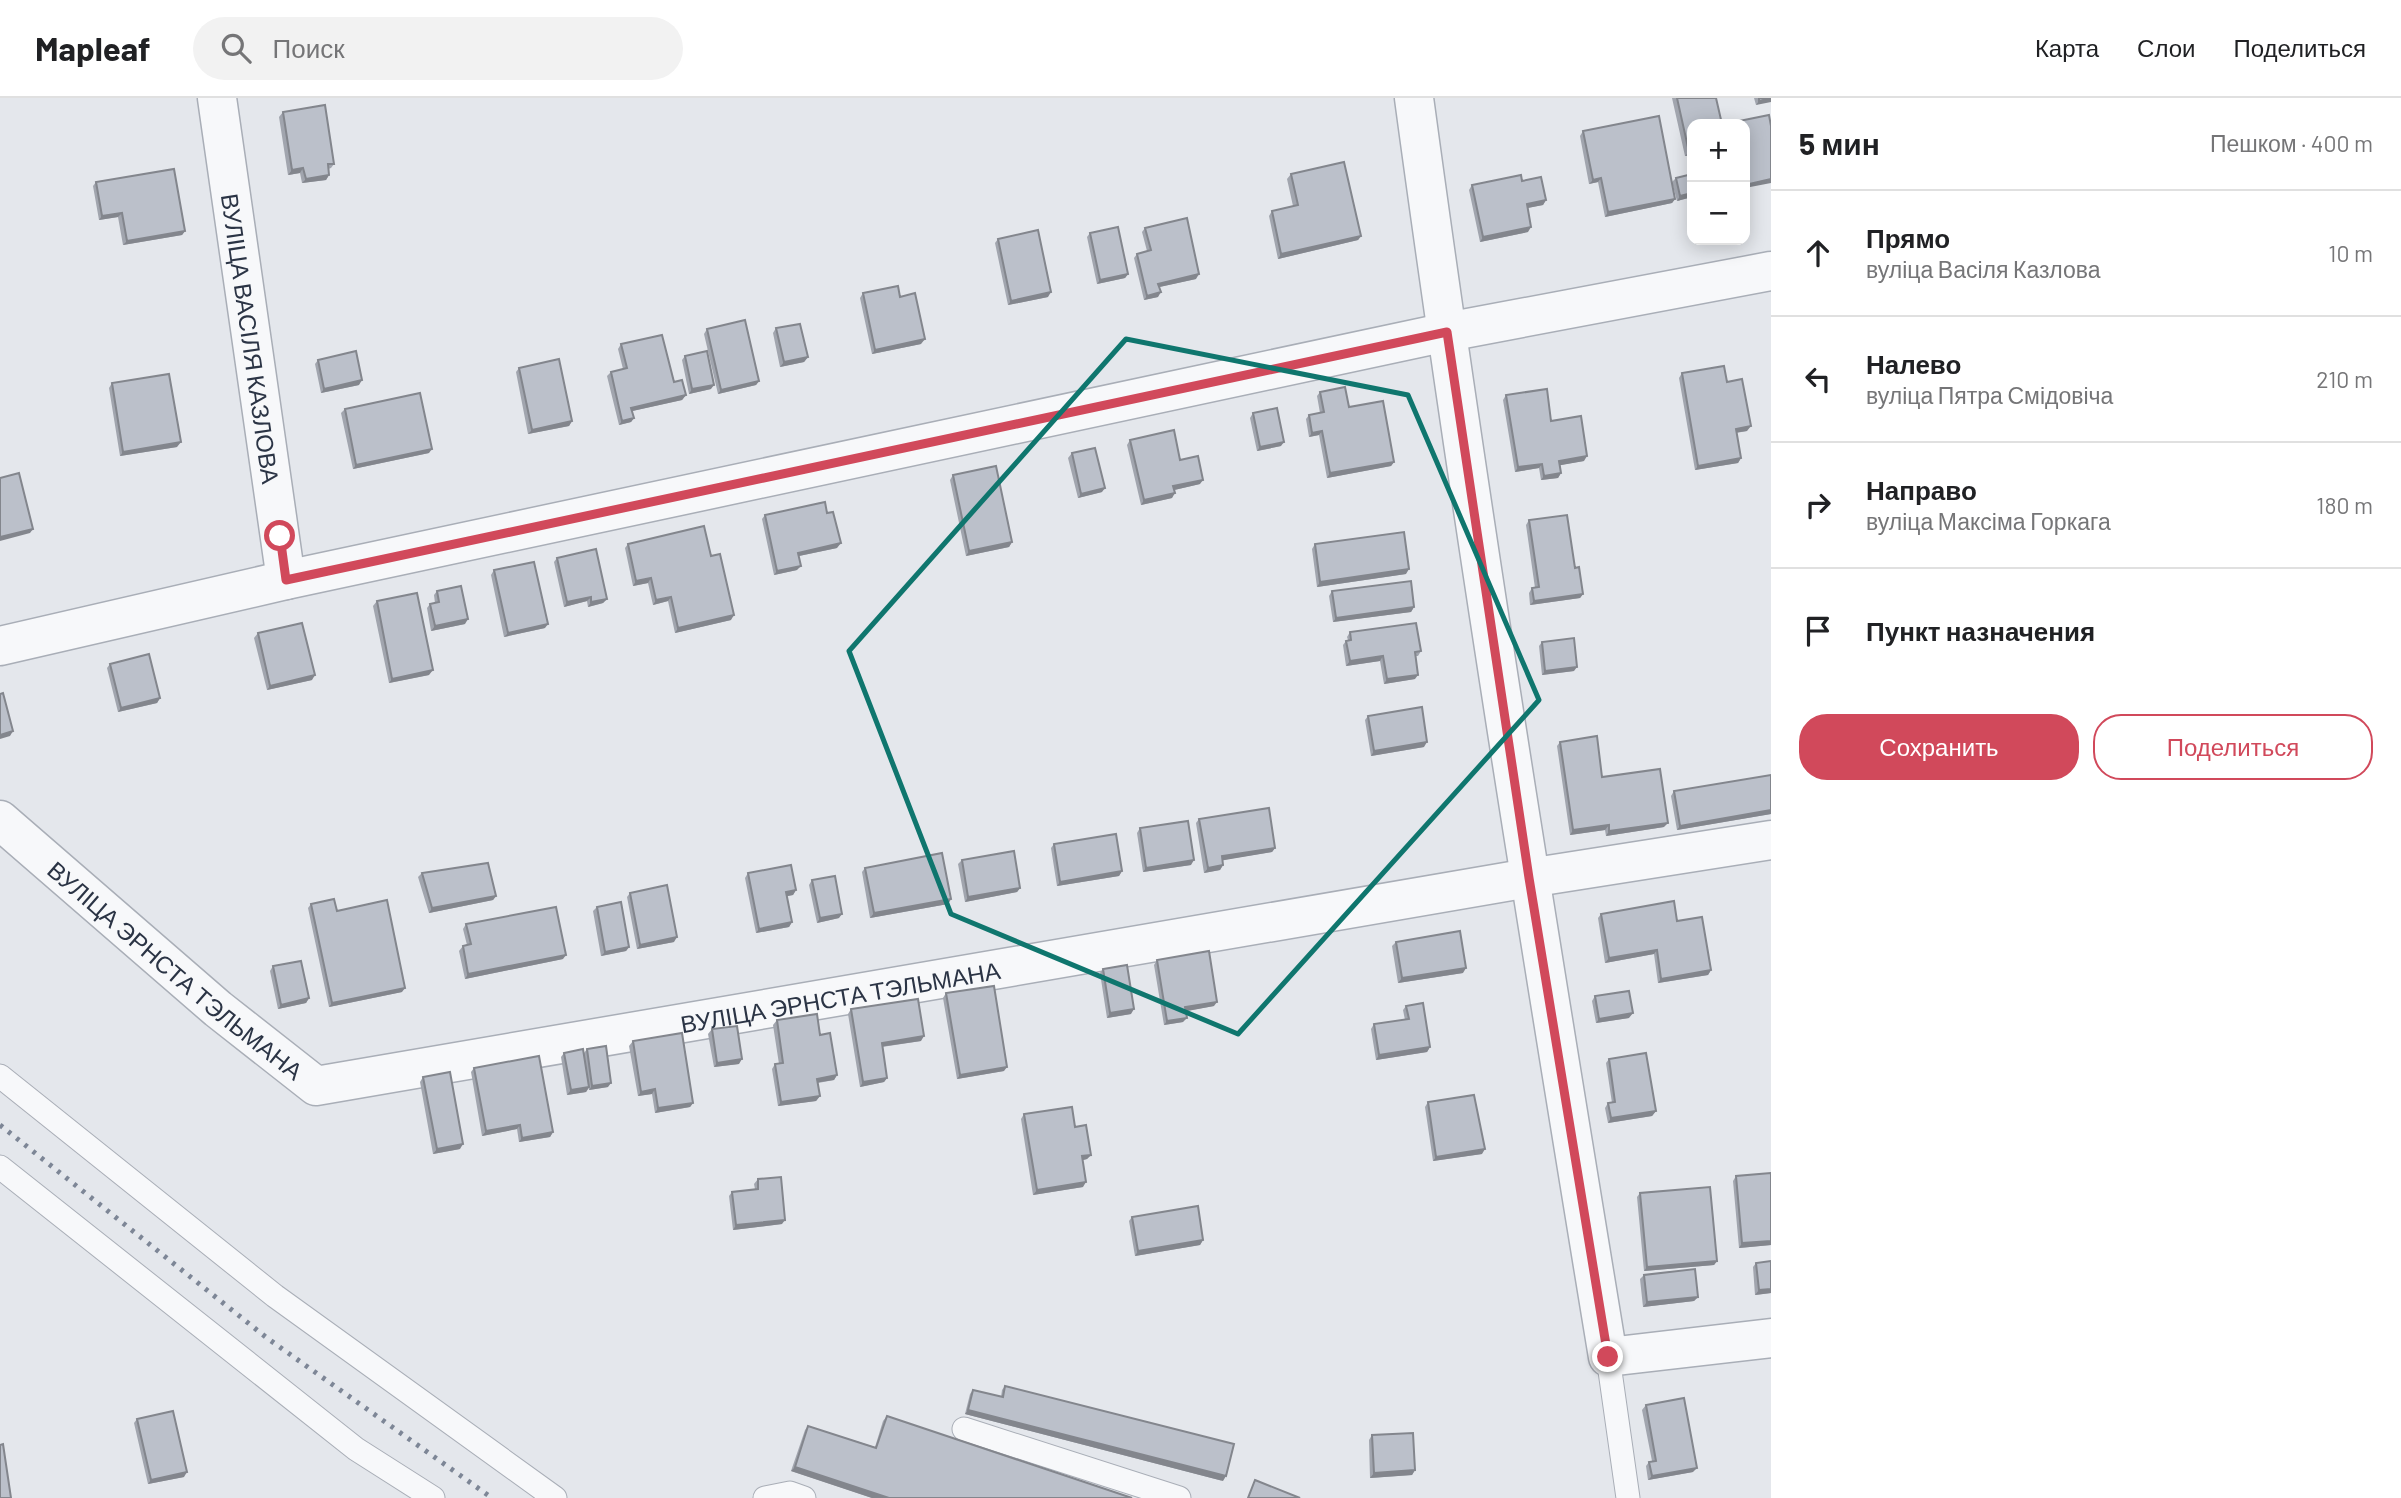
<!DOCTYPE html>
<html lang="ru">
<meta charset="utf-8">
<style>
body{margin:0;font-family:Barlow,sans-serif;background:#f2f2f2;color:#202124}
.controls{position:absolute;right:21px;top:21px;display:grid;overflow:hidden;border-radius:14px;box-shadow:0 4px 18px #0003}
.controls button{width:63px;height:63px;display:grid;place-items:center;padding:0;border:0;border-bottom:2px solid #e0e0e0;background:#fff;color:#202124;font:35px sans-serif}
.stop{position:absolute;width:21px;height:21px;margin:-16px;border:5px solid #d1495b;border-radius:50%;background:#fff}
.stop.end{background:#d1495b;border-color:#fff;box-shadow:0 2px 7px #0008}
.list{margin:0;padding:0;list-style:none}
h2{display:flex;justify-content:space-between;align-items:center;height:91px;margin:0;padding:0 28px;font-size:30px}
h2 small{font-size:23px;font-weight:400;color:#757577}
.list li{display:grid;grid-template-columns:46px 1fr auto;gap:21px;align-items:center;box-sizing:border-box;height:126px;padding:0 28px;border-top:2px solid #e0e0e0}
.list b{display:block;font-size:26px;white-space:nowrap}
.list p{margin:0;font-size:23px;white-space:nowrap;color:#757577}
.list em{font-size:23px;font-style:normal;color:#757577}
.actions{display:flex;gap:14px;padding:21px 28px}
.actions a{flex:1;padding:16px 0;border:2px solid #d1495b;border-radius:28px;text-align:center;font-size:24px;color:#d1495b}
.actions .main{background:#d1495b;color:#fff}
.icon{flex:none;width:38px;height:38px;fill:none;stroke:currentColor;stroke-width:2;stroke-linecap:round;stroke-linejoin:round}
.map{position:relative;flex:none;width:1771px;height:1400px;overflow:hidden}
header{display:flex;align-items:center;gap:42px;box-sizing:border-box;height:98px;padding:0 35px;background:#fff;border-bottom:2px solid #e0e0e0}
header strong{font-size:33px}
nav{display:flex;gap:38px;margin-inline-start:auto;font-size:24px}
.search{width:490px;height:63px;background:#f2f2f2;display:flex;align-items:center;gap:18px;box-sizing:border-box;padding:0 24px;border-radius:38px;color:#757577;font-size:26px}
main{display:flex}
aside{flex:1;background:#fff}
.map>svg:first-child{display:block}
</style>
<header>
<strong>Mapleaf</strong>
<div class="search"><svg class="icon" aria-label="search" viewBox="0 0 24 24"><circle cx="10" cy="10" r="6"/><path d="M15 15l6 6"/></svg>Поиск</div>
<nav><a>Карта</a><a>Слои</a><a>Поделиться</a></nav>
</header>
<main>
<div class="map">
<svg width="1771" height="1400" viewBox="0 0 1771 1400">
<rect width="100%" height="100%" fill="#e4e7ec"/>
<g fill="none" stroke-linecap="round" stroke-linejoin="round">
<g stroke="#a9aeb7" stroke-width="25">
<path id="service" d="M0 978 275 1198 555 1400
M0 1069 356 1351 433 1400
M1608 1259 1628 1400
M964 1331 1179 1400
M765 1400 790 1395 804 1400"/>
</g>
<g stroke="#a9aeb7" stroke-width="41">
<g id="minor">
<path id="s1" d="M217 0 286 482"/>
<path d="M1414 0C1471 421 1539 840 1608 1259L1771 1240"/>
<path d="M0 548 286 482 1447 234 1771 173"/>
<path id="s2" d="M0 722 218 911 316 988 1529 780 1771 742"/>
</g>
</g>
<use href="#service" stroke="#f7f8fa" stroke-width="23"/>
<use href="#minor" stroke="#f7f8fa" stroke-width="38"/>
<path stroke="#7d8696" stroke-width="5" stroke-dasharray="3.5 7" stroke-linecap="butt" d="M0 1027 267 1240 492 1400"/>
</g>
<path fill="#a1a5ae" d="M1672 0H1716L1692 57 1685 58Z
M1754 0H1771L1756 7Z
M283 14 334 66 331 70 328 71 329 77 326 82 302 85 300 75 288 77 279 19Z
M1583 33 1675 101 1672 105 1605 119 1598 84 1589 86 1580 38Z
M1291 76 1361 138 1358 142 1278 161 1269 118 1272 113 1293 108 1287 81Z
M1676 80 1692 99 1677 103 1672 84Z
M1522 83 1546 102 1543 107 1527 110 1528 134 1480 144 1469 92 1472 87Z
M96 84 185 133 182 137 123 147 118 119 99 122 93 88Z
M1145 130 1196 181 1159 189 1158 199 1144 202 1134 160 1137 156 1147 153 1142 134Z
M1090 135 1128 176 1125 180 1097 186 1087 139Z
M998 141 1048 199 1008 207 995 145Z
M863 195 900 199 921 246 872 256 860 200Z
M776 230 808 259 804 264 780 269 773 235Z
M707 231 759 283 756 287 718 296 704 236Z
M621 246 674 284 686 297 682 302 632 313 634 320 631 324 619 327 607 278 611 274 623 271 618 251Z
M685 258 711 291 689 296 682 262Z
M318 262 359 287 321 295 315 266Z
M519 270 572 323 569 328 528 336 516 274Z
M1682 275 1727 284 1747 333 1736 335 1741 360 1738 365 1695 372 1679 280Z
M112 285 177 349 120 358 109 290Z
M1320 294 1349 309 1394 364 1391 368 1327 380 1319 337 1309 339 1306 321 1309 317 1320 315 1317 298Z
M1506 297 1551 323 1584 363 1560 367 1561 375 1558 380 1541 382 1539 370 1515 374 1503 302Z
M345 311 429 355 353 371 341 315Z
M1253 315 1281 348 1257 353 1250 320Z
M1130 342 1180 362 1200 386 1174 392 1172 400 1141 407 1127 347Z
M1072 355 1102 394 1078 400 1068 360Z
M953 377 1012 444 1009 449 966 458 950 382Z
M827 415 837 450 799 458 797 472 774 477 762 421 765 417Z
M1529 422 1575 470 1583 496 1580 500 1530 507 1529 495 1532 490H1535L1526 427Z
M628 446 711 458 731 522 675 535 668 503 653 507 648 485 633 488 625 450Z
M1315 446 1406 476 1317 489 1312 451Z
M557 460 607 501 603 505 588 509 587 503 564 509 554 464Z
M494 472 545 530 504 539 491 477Z
M437 493 465 526 431 533 427 510 430 506 435 505 434 497Z
M1332 493 1414 509 1411 514 1333 524 1329 498Z
M377 503 429 577 389 585 373 508Z
M1350 534 1421 553 1418 558H1415V581L1384 586 1380 563 1346 568 1343 547 1346 543 1348 542 1347 539Z
M258 535 312 582 267 592 254 540Z
M1542 544 1574 573 1542 577 1539 548Z
M110 566 160 600 157 605 118 614 107 570Z
M1368 618 1424 649 1371 658 1365 622Z
M1560 644 1602 679 1664 729 1606 738 1605 732 1570 737 1557 648Z
M1771 677V716L1677 732 1671 698 1674 693Z
M1199 721 1275 750 1272 754 1222 762 1223 767 1220 772 1204 775 1196 725Z
M1140 730 1191 767 1143 774 1137 735Z
M1054 746 1122 773 1119 778 1057 788 1051 750Z
M962 762 1020 790 1017 794 965 804 958 766Z
M865 770 951 801 948 806 870 820 862 774Z
M422 775 496 798 493 802 429 815 418 779Z
M748 775 796 792 793 797 786 798 792 824 789 829 756 835 745 780Z
M812 782 839 820 817 825 809 787Z
M630 795 674 844 637 851 627 799Z
M311 806 337 813 402 894 329 909 308 810Z
M597 809 629 849 626 853 601 858 593 813Z
M1601 816 1677 823 1711 872 1708 877 1658 885 1654 856 1605 865 1598 820Z
M466 826 563 861 465 881 459 853 463 848 467 847 463 831Z
M1396 844 1463 875 1398 885 1392 848Z
M1157 862 1214 908 1186 913 1183 924 1164 927 1154 867Z
M273 868 309 900 306 905 278 911 270 873Z
M1103 871 1131 916 1107 920 1100 875Z
M946 895 1004 973 957 981 943 900Z
M1595 898 1629 920 1596 925 1592 903Z
M1406 908 1430 949 1427 954 1376 962 1371 931 1374 926 1405 922 1403 912Z
M851 911 921 943 882 949 887 980 884 984 860 989 848 916Z
M777 922 820 937 837 977 834 982 818 985 820 998 816 1003 778 1008 772 971 775 966H779L773 927Z
M712 931 739 966 714 969 708 936Z
M633 943 693 1005 690 1009 655 1015 652 996 638 998 629 948Z
M587 951 608 989 589 992V990L586 994 567 997 561 959 564 955H584Z
M1609 961 1656 1013 1652 1018 1608 1025 1605 1010 1608 1005H1612L1606 965Z
M474 970 553 1034 550 1039 519 1044 517 1031 482 1038 471 974Z
M423 979 460 1051 433 1056 420 984Z
M1428 1004 1482 1056 1433 1063 1425 1009Z
M1024 1016 1075 1029 1091 1057 1087 1061 1083 1062V1089L1033 1097 1021 1021Z
M1771 1075V1147L1739 1150 1733 1083 1736 1078Z
M758 1081 782 1126 733 1132 729 1098 732 1094 755 1091 754 1086Z
M1640 1095 1717 1163 1714 1167 1644 1173 1637 1099Z
M1132 1119 1203 1142 1200 1147 1135 1158 1129 1123Z
M1756 1165 1771 1195 1755 1197 1753 1169Z
M1644 1177 1698 1199 1694 1203 1643 1209 1640 1181Z
M1005 1288 1223 1383 965 1316 970 1296 973 1292 1001 1299 1002 1292Z
M1646 1307 1693 1374 1648 1382 1646 1368 1649 1364 1652 1363 1642 1312Z
M887 1318 1132 1400H872L791 1373 805 1332 808 1328 875 1349 883 1323Z
M137 1321 184 1379 148 1386 134 1325Z
M1372 1337 1415 1372 1412 1377 1370 1380 1369 1342Z"/>
<path fill="#83868d" d="M1771 0V4L1756 7 1759 3Z
M1692 53V57L1685 58 1689 54Z
M303 70 300 75 288 77 292 72Z
M329 77 326 82 302 85 306 81Z
M1601 80 1598 84 1589 86 1593 82Z
M1771 81V85L1745 90V87Z
M1692 95V99L1677 103 1680 98Z
M1675 101 1672 105 1605 119 1608 114Z
M1546 102 1543 107 1523 111 1527 106Z
M122 115 118 119 99 122 102 118Z
M1531 129 1528 134 1480 144 1483 139Z
M185 133 182 137 123 147 127 143Z
M1361 138 1358 142 1278 161 1281 156Z
M1128 176 1125 180 1097 186 1100 182Z
M1199 176 1196 181 1155 190 1158 186Z
M1051 194 1048 199 1008 207 1011 203Z
M1161 194 1158 199 1144 202 1147 198Z
M925 241 921 246 872 256 875 252Z
M808 259 804 264 780 269 784 264Z
M362 282 359 287 321 295 324 291Z
M759 283 756 287 718 296 721 292Z
M714 287 711 291 689 296 692 291Z
M686 297 682 302 628 314 631 310Z
M634 320 631 324 619 327 622 323Z
M572 323 569 328 528 336 532 332Z
M1751 328 1747 333 1733 335 1736 331Z
M1322 333 1319 337 1309 339 1312 335Z
M181 344 177 349 120 358 123 354Z
M1284 344 1281 348 1257 353 1260 349Z
M432 351 429 355 353 371 356 367Z
M1587 358 1584 363 1556 368 1559 363Z
M1741 360 1738 365 1695 372 1698 368Z
M1394 364 1391 368 1327 380 1330 375Z
M1542 366 1539 370 1515 374 1518 369Z
M1561 375 1558 380 1541 382 1544 378Z
M1203 382 1200 386 1170 393 1173 388Z
M1105 390 1102 394 1078 400 1081 396Z
M1175 395 1172 400 1141 407 1144 402Z
M33 431 30 435 0 443V439Z
M1012 444 1009 449 966 458 969 453Z
M841 445 837 450 794 459 798 455Z
M801 468 797 472 774 477 777 473Z
M1409 471 1406 476 1317 489 1320 484Z
M651 480 648 485 633 488 636 483Z
M1583 496 1580 500 1530 507 1534 503Z
M591 499 587 503 564 509 567 504Z
M671 499 668 503 653 507 656 502Z
M607 501 603 505 588 509 591 504Z
M1414 509 1411 514 1333 524 1336 520Z
M734 517 731 522 675 535 678 530Z
M468 521 465 526 431 533 435 528Z
M548 526 545 530 504 539 508 535Z
M1383 558 1380 563 1346 568 1350 563Z
M1577 569 1574 573 1542 577 1545 573Z
M433 572 429 577 389 585 392 581Z
M315 577 312 582 267 592 270 588Z
M1418 577 1415 581 1384 586 1387 581Z
M160 600 157 605 118 614 121 610Z
M13 633 10 638 0 641V637Z
M1427 644 1424 649 1371 658 1374 653Z
M1771 712V716L1677 732 1680 728Z
M1668 725 1664 729 1606 738 1609 733Z
M1609 727 1605 732 1570 737 1573 732Z
M1275 750 1272 754 1219 763 1222 758Z
M1194 762 1191 767 1143 774 1146 770Z
M1223 767 1220 772 1204 775 1208 770Z
M1122 773 1119 778 1057 788 1060 784Z
M1020 790 1017 794 965 804 968 799Z
M796 792 793 797 783 799 786 794Z
M496 798 493 802 429 815 432 810Z
M951 801 948 806 870 820 874 815Z
M842 816 839 820 817 825 820 820Z
M792 824 789 829 756 835 759 831Z
M677 839 674 844 637 851 640 847Z
M629 849 626 853 601 858 605 854Z
M1657 852 1654 856 1605 865 1609 860Z
M566 857 563 861 465 881 468 876Z
M1466 870 1463 875 1398 885 1402 880Z
M1711 872 1708 877 1658 885 1661 881Z
M405 890 402 894 329 909 332 905Z
M309 900 306 905 278 911 281 907Z
M1217 904 1214 908 1182 914 1185 909Z
M1134 911 1131 916 1107 920 1110 915Z
M1633 915 1629 920 1596 925 1599 921Z
M1187 920 1183 924 1164 927 1167 923Z
M924 938 921 943 879 949 882 945Z
M1430 949 1427 954 1376 962 1379 957Z
M742 961 739 966 714 969 717 965Z
M1007 969 1004 973 957 981 960 977Z
M837 977 834 982 814 985 817 981Z
M887 980 884 984 860 989 863 984Z
M611 985 608 989 589 992 592 988Z
M589 989 586 994 567 997 571 992Z
M655 991 652 996 638 998 641 994Z
M820 998 816 1003 778 1008 781 1004Z
M693 1005 690 1009 655 1015 658 1010Z
M1656 1013 1652 1018 1608 1025 1611 1020Z
M520 1027 517 1031 482 1038 486 1033Z
M553 1034 550 1039 519 1044 522 1040Z
M463 1046 460 1051 433 1056 437 1051Z
M1485 1051 1482 1056 1433 1063 1436 1059Z
M1091 1057 1087 1061 1079 1063 1082 1058Z
M1086 1084 1083 1089 1033 1097 1037 1092Z
M785 1122 782 1126 733 1132 736 1127Z
M1203 1142 1200 1147 1135 1158 1138 1153Z
M1771 1143V1147L1739 1150 1742 1145Z
M1717 1163 1714 1167 1644 1173 1647 1169Z
M1771 1191V1195L1755 1197 1759 1192Z
M1698 1199 1694 1203 1643 1209 1647 1204Z
M968 1312 1226 1378 1223 1383 965 1316Z
M795 1369 889 1400H872L791 1373Z
M1697 1370 1693 1374 1648 1382 1652 1378Z
M1415 1372 1412 1377 1370 1380 1374 1375Z
M187 1374 184 1379 148 1386 151 1382Z"/>
<path fill="#bbc0ca" stroke="#83868d" stroke-width="2" d="M1677 0H1716L1722 26H1692V53L1689 54Z
M1759 0H1771L1759 3Z
M325 7 334 66H328L329 77 306 81 303 70 292 72 283 14Z
M1769 17 1771 28V81L1745 87V26H1729V25Z
M1659 18 1675 101 1608 114 1601 80 1593 82 1583 33Z
M1344 64 1361 138 1281 156 1272 113 1298 107 1291 76Z
M174 71 185 133 127 143 122 115 102 118 96 84Z
M1692 76V95L1680 98 1676 80Z
M1521 77 1522 83 1541 79 1546 102 1527 106 1531 129 1483 139 1472 87Z
M1187 120 1199 176 1158 186 1161 194 1147 198 1137 156 1151 152 1145 130Z
M1118 129 1128 176 1100 182 1090 135Z
M1038 132 1051 194 1011 203 998 141Z
M898 188 900 199 915 195 925 241 875 252 863 195Z
M745 222 759 283 721 292 707 231Z
M800 226 808 259 784 264 776 230Z
M662 237 674 284 682 282 686 297 631 310 634 320 622 323 611 274 627 270 621 246Z
M356 253 362 282 324 291 318 262Z
M707 253 714 287 692 291 685 258Z
M559 261 572 323 532 332 519 270Z
M1724 268 1727 284 1742 281 1751 328 1736 331 1741 360 1698 368 1682 275Z
M169 276 181 344 123 354 112 285Z
M1345 289 1349 309 1383 303 1394 364 1330 375 1322 333 1312 335 1309 317 1324 314 1320 294Z
M1547 291 1551 323 1581 318 1587 358 1559 363 1561 375 1544 378 1542 366 1518 369 1506 297Z
M420 295 432 351 356 367 345 311Z
M1277 310 1284 344 1260 349 1253 315Z
M1174 332 1180 362 1198 358 1203 382 1173 388 1175 395 1144 402 1130 342Z
M1095 350 1105 390 1081 396 1072 355Z
M996 368 1012 444 969 453 953 377Z
M19 375 33 431 0 439V380Z
M825 404 827 415 833 414 841 445 798 455 801 468 777 473 765 417Z
M1567 417 1575 470 1579 469 1583 496 1534 503 1532 490 1539 489 1529 422Z
M704 428 711 458 720 456 734 517 678 530 671 499 656 502 651 480 636 483 628 446Z
M1404 434 1409 471 1320 484 1315 446Z
M596 451 607 501 591 504V499L567 504 557 460Z
M534 464 548 526 508 535 494 472Z
M1411 483 1414 509 1336 520 1332 493Z
M461 488 468 521 435 528 430 506 439 504 437 493Z
M417 495 433 572 392 581 377 503Z
M302 525 315 577 270 588 258 535Z
M1416 525 1421 553 1415 554 1418 577 1387 581 1383 558 1350 563 1346 543 1351 542 1350 534Z
M1574 540 1577 569 1545 573 1542 544Z
M149 556 160 600 121 610 110 566Z
M3 595 13 633 0 637V596Z
M1422 609 1427 644 1374 653 1368 618Z
M1597 638 1602 679 1660 671 1668 725 1609 733V727L1573 732 1560 644Z
M1771 677V712L1680 728 1674 693Z
M1269 710 1275 750 1222 758 1223 767 1208 770 1199 721Z
M1188 723 1194 762 1146 770 1140 730Z
M1116 736 1122 773 1060 784 1054 746Z
M1014 753 1020 790 968 799 962 762Z
M942 755 951 801 874 815 865 770Z
M488 765 496 798 432 810 422 775Z
M791 767 796 792 786 794 792 824 759 831 748 775Z
M835 778 842 816 820 820 812 782Z
M667 787 677 839 640 847 630 795Z
M334 801 337 813 387 802 405 890 332 905 311 806Z
M1674 803 1677 823 1702 819 1711 872 1661 881 1657 852 1609 860 1601 816Z
M621 804 629 849 605 854 597 809Z
M556 809 566 857 468 876 463 848 471 846 466 826Z
M1460 833 1466 870 1402 880 1396 844Z
M1209 853 1217 904 1185 909 1187 920 1167 923 1157 862Z
M301 863 309 900 281 907 273 868Z
M1127 867 1134 911 1110 915 1103 871Z
M994 888 1007 969 960 977 946 895Z
M1629 893 1633 915 1599 921 1595 898Z
M918 901 924 938 882 945 887 980 863 984 851 911Z
M1423 905 1430 949 1379 957 1374 926 1409 921 1406 908Z
M817 916 820 937 830 935 837 977 817 981 820 998 781 1004 775 966 783 965 777 922Z
M737 928 742 961 717 965 712 931Z
M682 935 693 1005 658 1010 655 991 641 994 633 943Z
M606 948 611 985 592 988 587 951Z
M583 951 589 989 571 992 564 955Z
M1646 955 1656 1013 1611 1020 1608 1005 1615 1004 1609 961Z
M539 958 553 1034 522 1040 520 1027 486 1033 474 970Z
M450 974 463 1046 437 1051 423 979Z
M1474 997 1485 1051 1436 1059 1428 1004Z
M1072 1009 1075 1029 1086 1027 1091 1057 1082 1058 1086 1084 1037 1092 1024 1016Z
M1771 1075V1143L1742 1145 1736 1078Z
M781 1079 785 1122 736 1127 732 1094 758 1091V1081Z
M1710 1089 1717 1163 1647 1169 1640 1095Z
M1198 1108 1203 1142 1138 1153 1132 1119Z
M1771 1163V1191L1759 1192 1756 1165Z
M1695 1171 1698 1199 1647 1204 1644 1177Z
M1005 1288 1234 1346 1226 1378 968 1312 973 1292 1003 1299Z
M1684 1300 1697 1370 1652 1378 1649 1364 1656 1363 1646 1307Z
M173 1313 187 1374 151 1382 137 1321Z
M887 1318 1132 1400H889L795 1369 808 1328 876 1350Z
M1413 1335 1415 1372 1374 1375 1372 1337Z
M3 1346 11 1400H0V1347Z
M1255 1382 1300 1400H1248Z"/>
<g fill="none" stroke-linecap="round" stroke-linejoin="round">
<path stroke="#d1495b" stroke-width="9" d="M280 438 286 482 1447 234 1529 780 1608 1259"/>
</g>
<path fill="none" stroke="#0f766e" stroke-width="5" stroke-linejoin="round" d="M1126 241 1408 297 1539 602 1238 936 951 816 849 553Z"/>
<g text-anchor="middle" dominant-baseline="central" stroke-width="5" stroke-linejoin="round" paint-order="stroke">
<g font-size="24" fill="#2b3445" stroke="#f4f6f9">
<text stroke="none"><textPath href="#s1" startOffset="243">ВУЛІЦА ВАСІЛЯ КАЗЛОВА</textPath></text>
<text stroke="none"><textPath href="#s2" startOffset="231">ВУЛІЦА ЭРНСТА ТЭЛЬМАНА</textPath></text>
<text stroke="none"><textPath href="#s2" startOffset="945">ВУЛІЦА ЭРНСТА ТЭЛЬМАНА</textPath></text>
</g>
</g>
</svg>
<div class="controls">
<button>+</button>
<button>−</button>
</div>
<div class="stop" style="left:280px;top:438px"></div>
<div class="stop end" style="left:1608px;top:1259px"></div>
</div>
<aside>
<h2>5 мин<small>Пешком · 400 m</small></h2>
<ul class="list">
<li><svg class="icon" aria-label="ahead" viewBox="0 0 24 24"><path d="M12 20V5M6 11l6-6 6 6"/></svg><div><b>Прямо</b><p>вуліца Васіля Казлова</p></div><em>10 m</em></li>
<li><svg class="icon" aria-label="left" viewBox="0 0 24 24"><path d="M17 20v-9H6M10 6l-5 5 5 5"/></svg><div><b>Налево</b><p>вуліца Пятра Смідовіча</p></div><em>210 m</em></li>
<li><svg class="icon" aria-label="right" viewBox="0 0 24 24"><path d="M7 20v-9h11M14 6l5 5-5 5"/></svg><div><b>Направо</b><p>вуліца Максіма Горкага</p></div><em>180 m</em></li>
<li><svg class="icon" aria-label="arrive" viewBox="0 0 24 24"><path d="M6 21V4h12l-3 4 3 4H6"/></svg><div><b>Пункт назначения</b></div></li>
</ul>
<div class="actions"><a class="main">Сохранить</a><a>Поделиться</a></div>
</aside>
</main>
